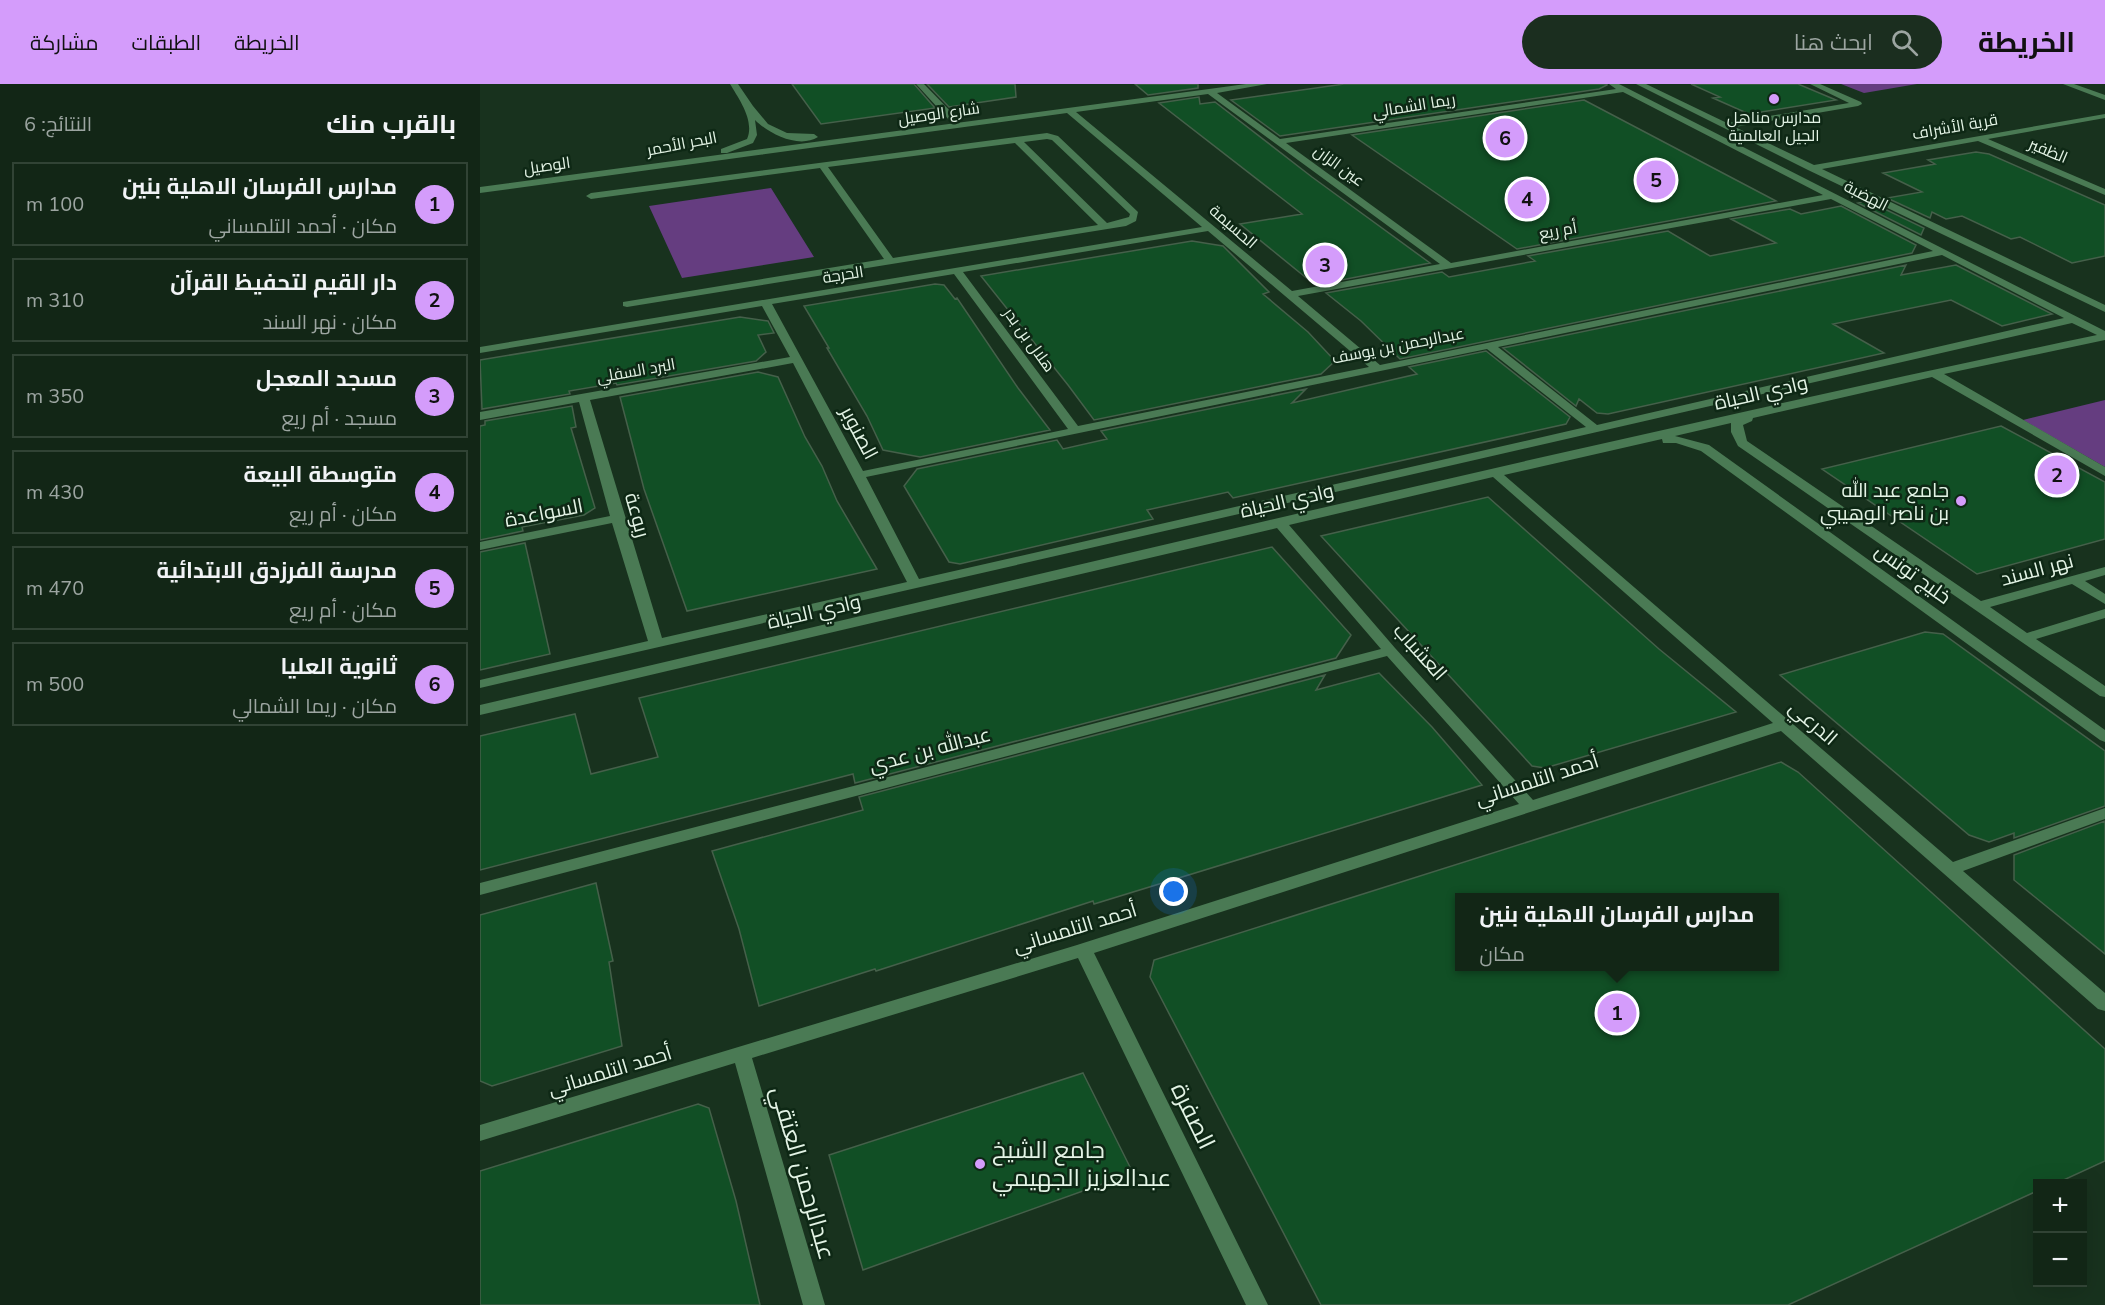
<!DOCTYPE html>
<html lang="ar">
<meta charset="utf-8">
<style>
body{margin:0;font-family:"Nunito Sans",Cairo,sans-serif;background:#1b2e1f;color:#f1f3f6;direction:rtl}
.controls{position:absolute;right:18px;bottom:18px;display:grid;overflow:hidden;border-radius:0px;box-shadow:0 6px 24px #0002}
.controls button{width:54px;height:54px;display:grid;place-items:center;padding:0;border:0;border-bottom:2px solid #314335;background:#122616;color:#f1f3f6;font:30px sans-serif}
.you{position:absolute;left:694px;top:808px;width:21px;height:21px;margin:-15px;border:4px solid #fff;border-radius:50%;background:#1a73e8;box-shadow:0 0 0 9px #1a73e833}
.badge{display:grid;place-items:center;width:39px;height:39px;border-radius:50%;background:#d49cfb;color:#111;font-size:20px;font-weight:700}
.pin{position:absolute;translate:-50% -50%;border:3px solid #fff;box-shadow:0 2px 6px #0006}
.popup{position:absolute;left:975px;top:809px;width:324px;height:78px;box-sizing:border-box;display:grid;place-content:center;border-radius:0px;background:#122616;filter:drop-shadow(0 2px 4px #0005);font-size:20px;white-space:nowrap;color:#9ca5a1}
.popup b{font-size:22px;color:#f1f3f6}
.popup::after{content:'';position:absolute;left:50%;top:100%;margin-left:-12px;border:12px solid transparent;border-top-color:#122616}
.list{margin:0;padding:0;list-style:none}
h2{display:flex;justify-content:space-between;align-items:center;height:78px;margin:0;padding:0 24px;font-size:26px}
h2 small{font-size:20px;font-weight:400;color:#9ca5a1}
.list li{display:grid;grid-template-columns:39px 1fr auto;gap:18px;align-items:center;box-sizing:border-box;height:84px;margin:0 12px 12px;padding:0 12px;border:2px solid #314335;border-radius:0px}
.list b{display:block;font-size:22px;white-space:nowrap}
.list p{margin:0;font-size:20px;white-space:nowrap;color:#9ca5a1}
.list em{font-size:20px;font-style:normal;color:#9ca5a1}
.icon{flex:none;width:33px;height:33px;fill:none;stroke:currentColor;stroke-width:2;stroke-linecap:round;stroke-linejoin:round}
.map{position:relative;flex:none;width:1625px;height:1221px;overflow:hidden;direction:ltr}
header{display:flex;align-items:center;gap:36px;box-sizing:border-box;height:84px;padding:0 30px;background:#d49cfb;color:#111}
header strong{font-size:28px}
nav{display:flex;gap:33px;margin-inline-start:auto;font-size:21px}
.search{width:420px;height:54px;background:#1b2e1f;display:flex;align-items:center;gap:15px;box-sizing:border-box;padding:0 21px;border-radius:33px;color:#9ca5a1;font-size:22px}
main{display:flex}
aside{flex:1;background:#122616}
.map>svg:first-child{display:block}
</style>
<header>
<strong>الخريطة</strong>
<div class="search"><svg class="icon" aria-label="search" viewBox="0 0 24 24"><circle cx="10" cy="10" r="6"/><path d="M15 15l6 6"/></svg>ابحث هنا</div>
<nav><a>الخريطة</a><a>الطبقات</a><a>مشاركة</a></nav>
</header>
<main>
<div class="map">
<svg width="1625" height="1221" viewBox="0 0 1625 1221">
<rect width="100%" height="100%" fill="#18321e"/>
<path fill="#653d80" d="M1361 0H1437L1384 9Z
M291 104 334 173 202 194 169 122Z
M1625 316V383L1543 336Z"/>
<path fill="#114f25" stroke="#45604a" stroke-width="1.5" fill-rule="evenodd" d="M312 0H434L455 24 341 40Z
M447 0H535L536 13 469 23Z
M655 0H718V4L668 11Z
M864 0H1127V1L1119 5 800 52 751 16Z
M1211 0H1318L1356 16 1269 30 1233 14 1240 13Z
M719 13 720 20 735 18 832 93 950 179 835 201 760 140 822 130 679 19Z
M1104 16 1296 117 1037 165 872 51Z
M1496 68 1509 70 1625 121V172L1592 179 1540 153 1531 155 1482 132 1466 135 1452 128 1450 134 1407 114 1442 108 1403 89 1455 80 1448 76Z
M1388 117 1444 144 1441 151 1378 119Z
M1361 122 1436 161 1432 169 920 275 881 237 846 209 962 188 969 193 1055 177 1048 172 1188 147 1230 172 1296 159 1251 135 1310 125 1321 130Z
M712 157 743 162 789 208 783 210 828 248 855 277 841 290 614 336 588 301 501 192Z
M1426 181 1421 191 1476 181 1572 230 1522 242 1471 216 1353 240 1404 269 1128 330 1117 329 1099 315 1096 322 1023 264Z
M455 200 464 201 475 215 477 214 538 304 570 346 440 373 403 366 387 332 347 264H349L324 222Z
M260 233 288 237 294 249 278 251 286 268 276 277 137 301 136 299 89 307 90 310 2 325 0 276Z
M1006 267 1090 333 1086 340 753 414 748 408 667 426 673 435 480 480 469 478 424 402 437 385 577 356 583 365 627 355 621 347 826 305 812 319 937 290 929 283Z
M278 288 298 293 325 353 342 382 357 417 397 485 207 527 164 405 140 313Z
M92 322 96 343 91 344 115 424 104 431 42 443 43 447 0 456V342L5 341V337Z
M1521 342 1625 398V455L1497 490 1342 385Z
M1008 413 1179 565 1256 628 1065 684 1052 682 841 452Z
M45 459 70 570 0 586V468Z
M792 463 871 551 856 574 375 699 373 690 0 786V652L95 630 111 690 178 673 159 614Z
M1445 548 1463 550 1625 667V722L1534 754V749L1509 758 1489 751 1300 591Z
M899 589 952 643 1002 701 614 820 613 817 396 887 395 885 279 922 259 845 232 767 383 726 379 713 845 591 836 606Z
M1301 678 1318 688 1625 965V1077L1575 1100H1557V1107L1308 1221H841L670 893 674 876ZM980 813H1294V882H980Z
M1625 737V870L1534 796V771Z
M116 799 133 877 129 878 142 962 12 1002 0 997V831Z
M603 989 653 1089 383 1186 349 1071Z
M218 1020 229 1024 256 1117 280 1221H0V1087Z"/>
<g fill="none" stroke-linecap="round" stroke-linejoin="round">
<path fill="#4a7a54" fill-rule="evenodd" d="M250 0H258L273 22 288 40 307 49 334 50 338 53C319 65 289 50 275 36L277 51 273 59 247 69H241V65L267 55C275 37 259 15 250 0Z
M436 0H444L475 32V36H469Z
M766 0H787L737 9 800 55 1136 5 1129 0H1139L1625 247V256L1464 290 1625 383V392L1452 293 1273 334 1272 337 1263 341 1267 357 1501 517 1625 483V491L1605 497 1625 510V520L1592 500 1510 523 1547 549 1625 525V534L1556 555 1625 602V613L1620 612 1258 362 1251 348V339L1195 352 1229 361 1625 646V658L1620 656 1221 367 1196 359H1183L1182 355 1024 391 1473 778 1625 724V735L1483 787 1625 909V927L1618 925 1301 647 614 869 788 1221H766L598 874 272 974 345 1221H323L255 979 0 1057V1041L597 861 1039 720 907 572 0 811V799L901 565 797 444 0 631V621C539 496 1076 365 1617 251L1592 239 0 604V596L168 557 132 439 0 466V458L130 432 99 318 0 336V328L310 273 282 222 0 269V263L722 143 587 29 0 109V103ZM1143 8 1343 111 971 179 806 59ZM728 10 960 180 812 207 596 28ZM1351 115 1453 167 900 281 818 212ZM728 147 889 283 598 342 483 188ZM1462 171 1584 234 1117 341 1018 263ZM474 190 588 345 383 387 292 220ZM1007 265 1106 343 439 495 386 393ZM313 279 427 498 182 554 110 316ZM1013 393 1293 639 1053 716 915 564 809 441Z
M1156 0H1166L1247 39 1369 19 1330 0H1340L1381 18 1382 20 1378 22 1255 43 1334 81 1625 30V34L1508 55 1625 105V111L1498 57 1342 85 1625 221V228L1328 86Z
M1583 0H1594L1625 11V16Z
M567 49 578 52 658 128 656 137 646 142 147 223 143 222V218L404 175 340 84 111 115 106 112 111 109ZM567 55 572 56 650 130 649 133 627 139 544 58ZM535 59 618 141 413 174 348 83Z"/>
</g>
<g fill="#d49cfb" stroke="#0e2815" stroke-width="2">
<circle cx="1294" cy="15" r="6"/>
<circle cx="1481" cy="417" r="6"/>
<circle cx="500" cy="1080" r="6"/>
</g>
<g text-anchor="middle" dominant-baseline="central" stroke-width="5" stroke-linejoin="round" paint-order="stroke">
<g font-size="16" fill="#e3f3e5" stroke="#0e2815">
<text transform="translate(934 22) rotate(-9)">ريما الشمالي</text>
<text transform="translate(459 30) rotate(-8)">شارع الوصيل</text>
<text transform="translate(1475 43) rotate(-10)">قرية الأشراف</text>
<text transform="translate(202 60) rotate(-11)">البحر الأحمر</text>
<text transform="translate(1568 67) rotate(23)">الظفير</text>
<text transform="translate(67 82) rotate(-8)">الوصيل</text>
<text transform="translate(859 82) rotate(36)">عين الزان</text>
<text transform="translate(1386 112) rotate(27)">الهضبة</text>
<text transform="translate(753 143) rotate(41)">الحسيمة</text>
<text transform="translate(1078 147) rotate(-10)">أم ريع</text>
<text transform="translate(363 191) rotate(-9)">الحرجة</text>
<text transform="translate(549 256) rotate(54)">هلال بن بدر</text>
<text transform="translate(918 262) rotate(-11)">عبدالرحمن بن يوسف</text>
<text transform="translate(156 287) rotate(-10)">البرد السفلي</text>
</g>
<g font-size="16" fill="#e3f3e5" stroke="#0e2815">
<text x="1294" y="34">مدارس مناهل<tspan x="1294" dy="18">الجيل العالمية</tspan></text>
</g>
<g font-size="20" fill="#e3f3e5" stroke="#0e2815">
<text transform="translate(1281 309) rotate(-13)">وادي الحياة</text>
<text transform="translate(379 349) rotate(62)">الصنوبر</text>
<text transform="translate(807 417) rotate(-13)">وادي الحياة</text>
<text transform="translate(64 429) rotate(-11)">السواعدة</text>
<text transform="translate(157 431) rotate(74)">ربوعة</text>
<text transform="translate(1557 486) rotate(-15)">نهر السند</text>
<text transform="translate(1433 490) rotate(36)">خليج تونس</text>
<text transform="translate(334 528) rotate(-13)">وادي الحياة</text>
<text transform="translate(940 568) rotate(48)">العشباب</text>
<text transform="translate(1333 639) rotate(41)">الدرعي</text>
<text transform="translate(450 666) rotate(-15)">عبدالله بن عدي</text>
<text transform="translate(1057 696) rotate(-18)">أحمد التلمساني</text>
<text transform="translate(595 844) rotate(-17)">أحمد التلمساني</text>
<text transform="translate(130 987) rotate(-17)">أحمد التلمساني</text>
</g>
<g font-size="20" fill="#e3f3e5" stroke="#0e2815" text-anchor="end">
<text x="1469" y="406">جامع عبد الله<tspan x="1469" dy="23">بن ناصر الوهيبي</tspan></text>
</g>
<g font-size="24" fill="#e3f3e5" stroke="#0e2815">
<text transform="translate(713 1032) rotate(64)">الصفرة</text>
<text transform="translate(323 1089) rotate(74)">عبدالرحمن العتقي</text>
</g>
<g font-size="24" fill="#e3f3e5" stroke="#0e2815" text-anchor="start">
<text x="512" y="1066">جامع الشيخ<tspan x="512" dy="28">عبدالعزيز الجهيمي</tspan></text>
</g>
</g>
</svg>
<div class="controls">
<button>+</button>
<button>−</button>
</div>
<div class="you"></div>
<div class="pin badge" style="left:1137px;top:929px">1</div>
<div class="popup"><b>مدارس الفرسان الاهلية بنين</b>مكان</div>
<div class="pin badge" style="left:1577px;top:391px">2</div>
<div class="pin badge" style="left:845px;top:181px">3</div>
<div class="pin badge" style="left:1047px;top:115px">4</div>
<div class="pin badge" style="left:1176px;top:96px">5</div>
<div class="pin badge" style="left:1025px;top:54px">6</div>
</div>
<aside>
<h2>بالقرب منك<small>النتائج: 6</small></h2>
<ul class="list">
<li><span class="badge">1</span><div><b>مدارس الفرسان الاهلية بنين</b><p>مكان · أحمد التلمساني</p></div><em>100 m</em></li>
<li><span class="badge">2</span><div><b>دار القيم لتحفيظ القرآن</b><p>مكان · نهر السند</p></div><em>310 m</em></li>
<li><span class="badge">3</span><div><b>مسجد المعجل</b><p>مسجد · أم ريع</p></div><em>350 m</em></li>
<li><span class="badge">4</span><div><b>متوسطة البيعة</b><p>مكان · أم ريع</p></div><em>430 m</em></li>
<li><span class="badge">5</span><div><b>مدرسة الفرزدق الابتدائية</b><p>مكان · أم ريع</p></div><em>470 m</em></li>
<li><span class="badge">6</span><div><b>ثانوية العليا</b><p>مكان · ريما الشمالي</p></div><em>500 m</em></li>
</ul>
</aside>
</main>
